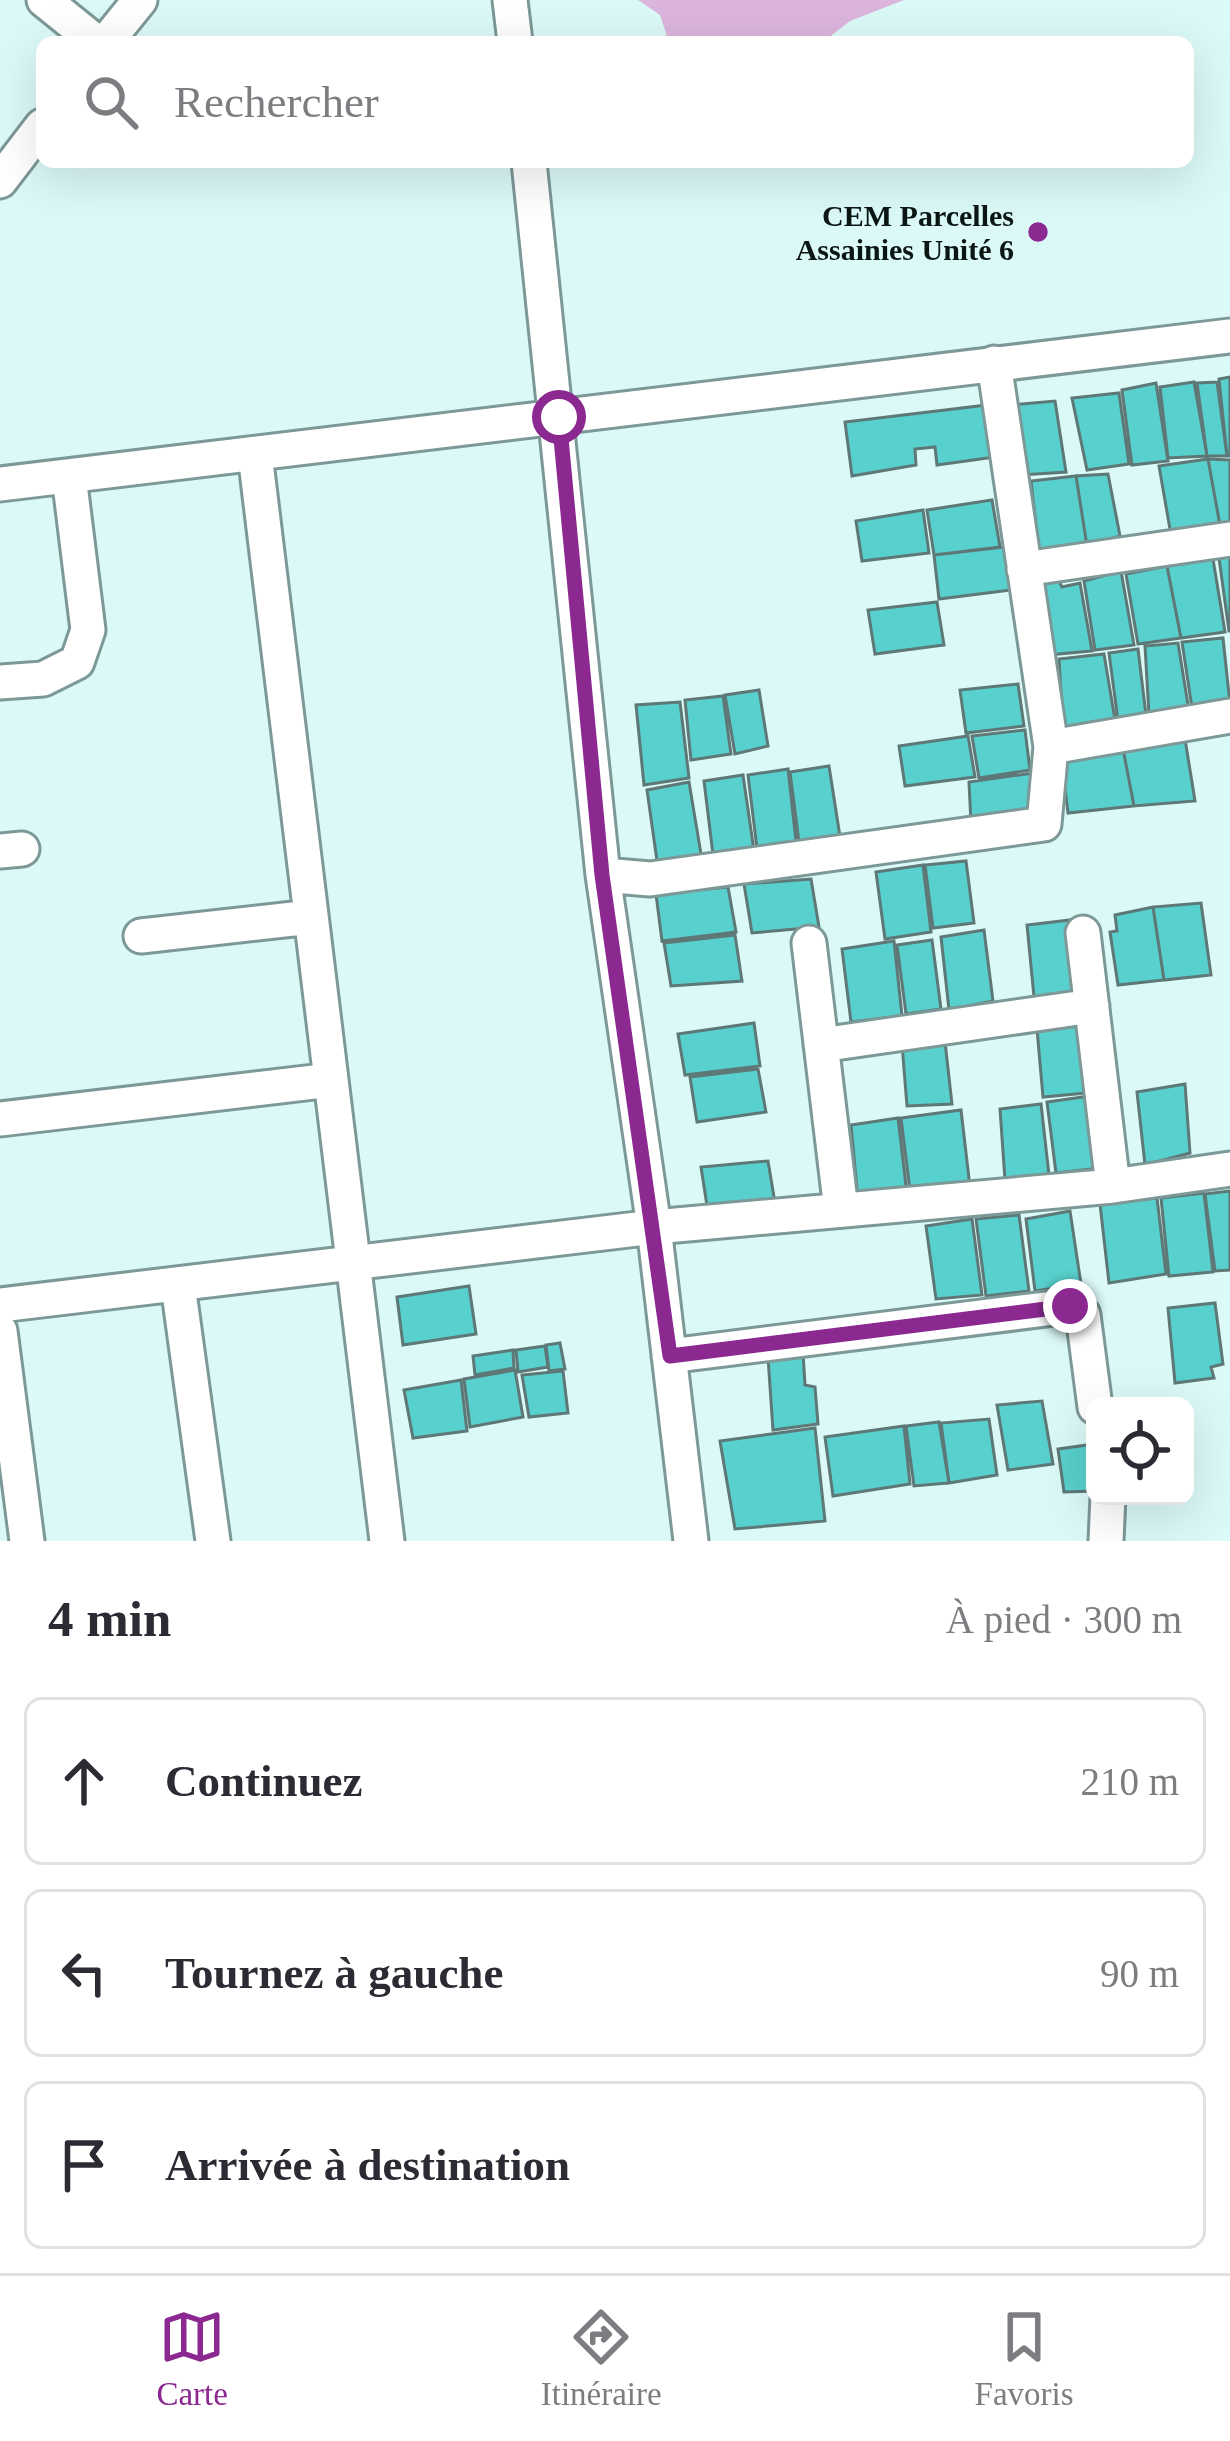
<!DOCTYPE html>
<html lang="fr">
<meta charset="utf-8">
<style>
body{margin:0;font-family:"Times New Roman",serif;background:#f7f7f7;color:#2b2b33}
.controls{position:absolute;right:36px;bottom:36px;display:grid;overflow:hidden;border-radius:18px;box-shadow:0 12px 48px #0002}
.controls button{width:108px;height:108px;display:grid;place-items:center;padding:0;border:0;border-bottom:3px solid #e1e1e2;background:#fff;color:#2b2b33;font:60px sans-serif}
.stop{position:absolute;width:36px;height:36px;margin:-27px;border:9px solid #8b2991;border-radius:50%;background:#fff}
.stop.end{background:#8b2991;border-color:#fff;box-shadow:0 3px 12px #0008}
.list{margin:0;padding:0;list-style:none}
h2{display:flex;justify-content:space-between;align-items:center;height:156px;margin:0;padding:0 48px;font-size:51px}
h2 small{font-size:39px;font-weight:400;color:#7c7c81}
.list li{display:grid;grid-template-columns:78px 1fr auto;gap:36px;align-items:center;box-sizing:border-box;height:168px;margin:0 24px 24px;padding:0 24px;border:3px solid #e1e1e2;border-radius:18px}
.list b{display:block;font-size:45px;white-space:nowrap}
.list em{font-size:39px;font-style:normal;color:#7c7c81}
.icon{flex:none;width:66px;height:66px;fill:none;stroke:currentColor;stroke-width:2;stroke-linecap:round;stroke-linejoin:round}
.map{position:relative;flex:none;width:1230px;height:1541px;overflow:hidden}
.search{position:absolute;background:#fff;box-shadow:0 12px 48px #0002;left:36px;right:36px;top:36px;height:132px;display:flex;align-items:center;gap:30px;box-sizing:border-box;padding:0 42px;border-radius:18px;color:#7c7c81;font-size:45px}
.sheet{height:732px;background:#fff}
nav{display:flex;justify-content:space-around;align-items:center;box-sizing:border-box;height:168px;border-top:3px solid #e1e1e2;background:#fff;font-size:33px;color:#7c7c81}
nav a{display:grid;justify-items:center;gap:6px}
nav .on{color:#8b2991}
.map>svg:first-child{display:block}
</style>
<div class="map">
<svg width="1230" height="1541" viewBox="0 0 1230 1541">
<rect width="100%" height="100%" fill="#dbf9f7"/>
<path fill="#dcb5dd" d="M638 0H904L850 21 823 42H669L660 15Z"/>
<path fill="#58d0cd" stroke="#5d7877" stroke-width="3" d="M1230 377V456H1227L1219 379Z
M1194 382 1207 456 1168 458 1160 387Z
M1217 382 1227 456H1207L1197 383Z
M1156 383 1168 461 1132 465 1122 390Z
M1119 393 1129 464 1087 470 1072 398Z
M1055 401 1066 472 1021 475 1010 405Z
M987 405 995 457 937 465 935 447 915 449 916 465 852 476 845 422Z
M1208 459 1221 531 1171 535 1159 466Z
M1208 459 1230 460V530L1221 531Z
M1108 474 1120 536 1087 546 1076 476Z
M1076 476 1087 546 1039 553 1031 481Z
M992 500 1000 547 934 555 927 510Z
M923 510 929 553 862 561 856 521Z
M1004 547 1011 590 939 599 934 555Z
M1230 557V631H1229L1219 558Z
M1213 559 1225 632 1181 638 1167 566Z
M1167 566 1181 638 1138 644 1126 574Z
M1121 571 1134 645 1095 650 1084 581Z
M1058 579 1062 587 1080 583 1092 651 1047 655 1041 584Z
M937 602 944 645 875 654 868 610Z
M1223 638 1230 704 1192 708 1182 642Z
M1178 643 1189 711 1149 715 1145 646Z
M1138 649 1146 715 1118 721 1109 653Z
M1104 654 1115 720 1063 729 1059 659Z
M1018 684 1024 726 966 733 960 690Z
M759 690 768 746 735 754 725 695Z
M723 696 731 754 691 760 685 700Z
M680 702 689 778 644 785 636 705Z
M1025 730 1030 770 979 778 972 736Z
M968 736 975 777 905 786 899 746Z
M1185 739 1195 801 1134 806 1123 749Z
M1123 749 1134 806 1068 813 1061 757Z
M829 766 841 843 800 850 790 772Z
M788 769 797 850 758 857 748 775Z
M1033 773 1039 819 971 824 969 782Z
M743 775 755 858 714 863 704 781Z
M689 782 702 860 658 868 647 790Z
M966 861 974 923 933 928 925 865Z
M923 865 931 932 885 939 876 872Z
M811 879 819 927 752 933 744 884Z
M728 887 736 932 662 941 656 894Z
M1201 903 1211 975 1164 980 1153 907Z
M1153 907 1164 980 1118 985 1110 932 1117 931 1115 915Z
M1070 920 1082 993 1034 997 1027 925Z
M984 930 993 1001 949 1010 941 937Z
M735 935 742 981 671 986 664 943Z
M932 940 941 1009 906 1014 897 945Z
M894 941 902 1016 851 1022 842 949Z
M1080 1022 1087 1093 1043 1097 1037 1029Z
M754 1023 760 1066 685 1075 678 1034Z
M945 1042 952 1104 907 1106 902 1044Z
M758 1069 766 1112 697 1122 690 1077Z
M1185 1084 1190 1153 1145 1165 1137 1092Z
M1090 1096 1100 1168 1056 1173 1047 1102Z
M1041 1104 1049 1175 1005 1180 1000 1109Z
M961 1110 970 1187 910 1191 901 1118Z
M898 1118 907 1194 858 1200 851 1125Z
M768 1161 775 1203 708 1212 701 1167Z
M1230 1191V1270L1215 1271 1205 1194Z
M1204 1193 1213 1272 1169 1276 1161 1198Z
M1157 1198 1166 1274 1109 1283 1100 1204Z
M1070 1211 1081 1284 1035 1291 1026 1219Z
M1019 1215 1029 1291 986 1296 976 1219Z
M972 1219 982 1295 936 1299 926 1226Z
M469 1286 476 1334 403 1345 397 1297Z
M1215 1303 1223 1364 1211 1367 1214 1378 1175 1383 1168 1308Z
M560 1343 565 1369 549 1371 546 1345Z
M545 1346 548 1367 518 1372 516 1350Z
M513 1350 514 1368 475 1375 473 1356Z
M803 1352 805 1385 815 1387 818 1424 773 1430 768 1357Z
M515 1370 523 1417 470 1427 464 1379Z
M563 1371 568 1413 529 1417 522 1375Z
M461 1380 467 1431 413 1438 404 1390Z
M1042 1401 1053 1464 1008 1470 997 1405Z
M989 1419 997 1475 949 1483 941 1423Z
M939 1422 949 1483 914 1486 906 1426Z
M904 1426 910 1484 833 1496 825 1437Z
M815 1428 825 1521 735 1529 720 1441Z
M1094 1444 1095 1491 1064 1492 1058 1449Z"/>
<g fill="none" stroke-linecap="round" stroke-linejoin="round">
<g stroke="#7c9897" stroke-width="39">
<path id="street" d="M44 0 96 42
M510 0 515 42
M106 42 140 0
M529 162 603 875 654 1227 691 1541
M0 181 42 126
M255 454 387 1541
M0 484 1230 336
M1024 569 1230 539
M0 682 43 679 77 662 88 630 69 476
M1051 747 1230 716
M0 851 22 849
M603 875 650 879 1044 824 1051 747 994 363
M1083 933 1113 1186
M141 936 311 917
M809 943 841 1210
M821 1045 1092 1006
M0 1119 331 1080
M178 1285 213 1541
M0 1305 654 1227 1113 1186 1230 1169
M0 1331 27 1541
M669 1356 1070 1306 1083 1315 1095 1407
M1106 1541 1108 1496"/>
</g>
<use href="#street" stroke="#fff" stroke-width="33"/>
</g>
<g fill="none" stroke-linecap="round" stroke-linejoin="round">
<path stroke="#8b2991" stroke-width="15" d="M559 417 602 875 670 1356 1070 1306"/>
</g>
<circle fill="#8b2991" stroke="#dbf9f7" stroke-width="4.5" cx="1038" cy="232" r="12"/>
<g text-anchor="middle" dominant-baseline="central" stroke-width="9" stroke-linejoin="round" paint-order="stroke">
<g font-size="30" font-weight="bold" fill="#0b1615" stroke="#dbf9f7" text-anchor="end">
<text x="1014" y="215">CEM Parcelles<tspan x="1014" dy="34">Assainies Unité 6</tspan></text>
</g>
</g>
</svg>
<div class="controls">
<button><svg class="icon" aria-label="locate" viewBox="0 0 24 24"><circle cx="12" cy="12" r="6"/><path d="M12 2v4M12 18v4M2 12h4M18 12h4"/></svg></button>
</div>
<div class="stop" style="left:559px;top:417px"></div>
<div class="stop end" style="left:1070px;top:1306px"></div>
<div class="search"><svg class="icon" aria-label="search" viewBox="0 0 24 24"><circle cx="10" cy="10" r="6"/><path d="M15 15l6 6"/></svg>Rechercher</div>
</div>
<section class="sheet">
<h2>4 min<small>À pied · 300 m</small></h2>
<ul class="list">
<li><svg class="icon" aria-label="ahead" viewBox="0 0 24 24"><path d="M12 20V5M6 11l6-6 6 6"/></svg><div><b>Continuez</b></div><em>210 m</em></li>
<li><svg class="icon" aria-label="left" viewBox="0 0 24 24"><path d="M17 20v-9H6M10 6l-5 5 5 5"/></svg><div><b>Tournez à gauche</b></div><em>90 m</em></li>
<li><svg class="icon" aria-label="arrive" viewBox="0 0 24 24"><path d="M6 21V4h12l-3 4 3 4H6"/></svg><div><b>Arrivée à destination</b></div></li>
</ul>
</section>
<nav>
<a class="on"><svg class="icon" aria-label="map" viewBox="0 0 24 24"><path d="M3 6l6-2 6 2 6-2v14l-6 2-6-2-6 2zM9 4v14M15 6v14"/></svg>Carte</a>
<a><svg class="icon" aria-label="directions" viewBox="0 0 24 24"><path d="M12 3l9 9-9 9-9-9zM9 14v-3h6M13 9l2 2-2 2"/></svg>Itinéraire</a>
<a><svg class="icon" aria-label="saved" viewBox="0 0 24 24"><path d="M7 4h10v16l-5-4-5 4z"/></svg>Favoris</a>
</nav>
